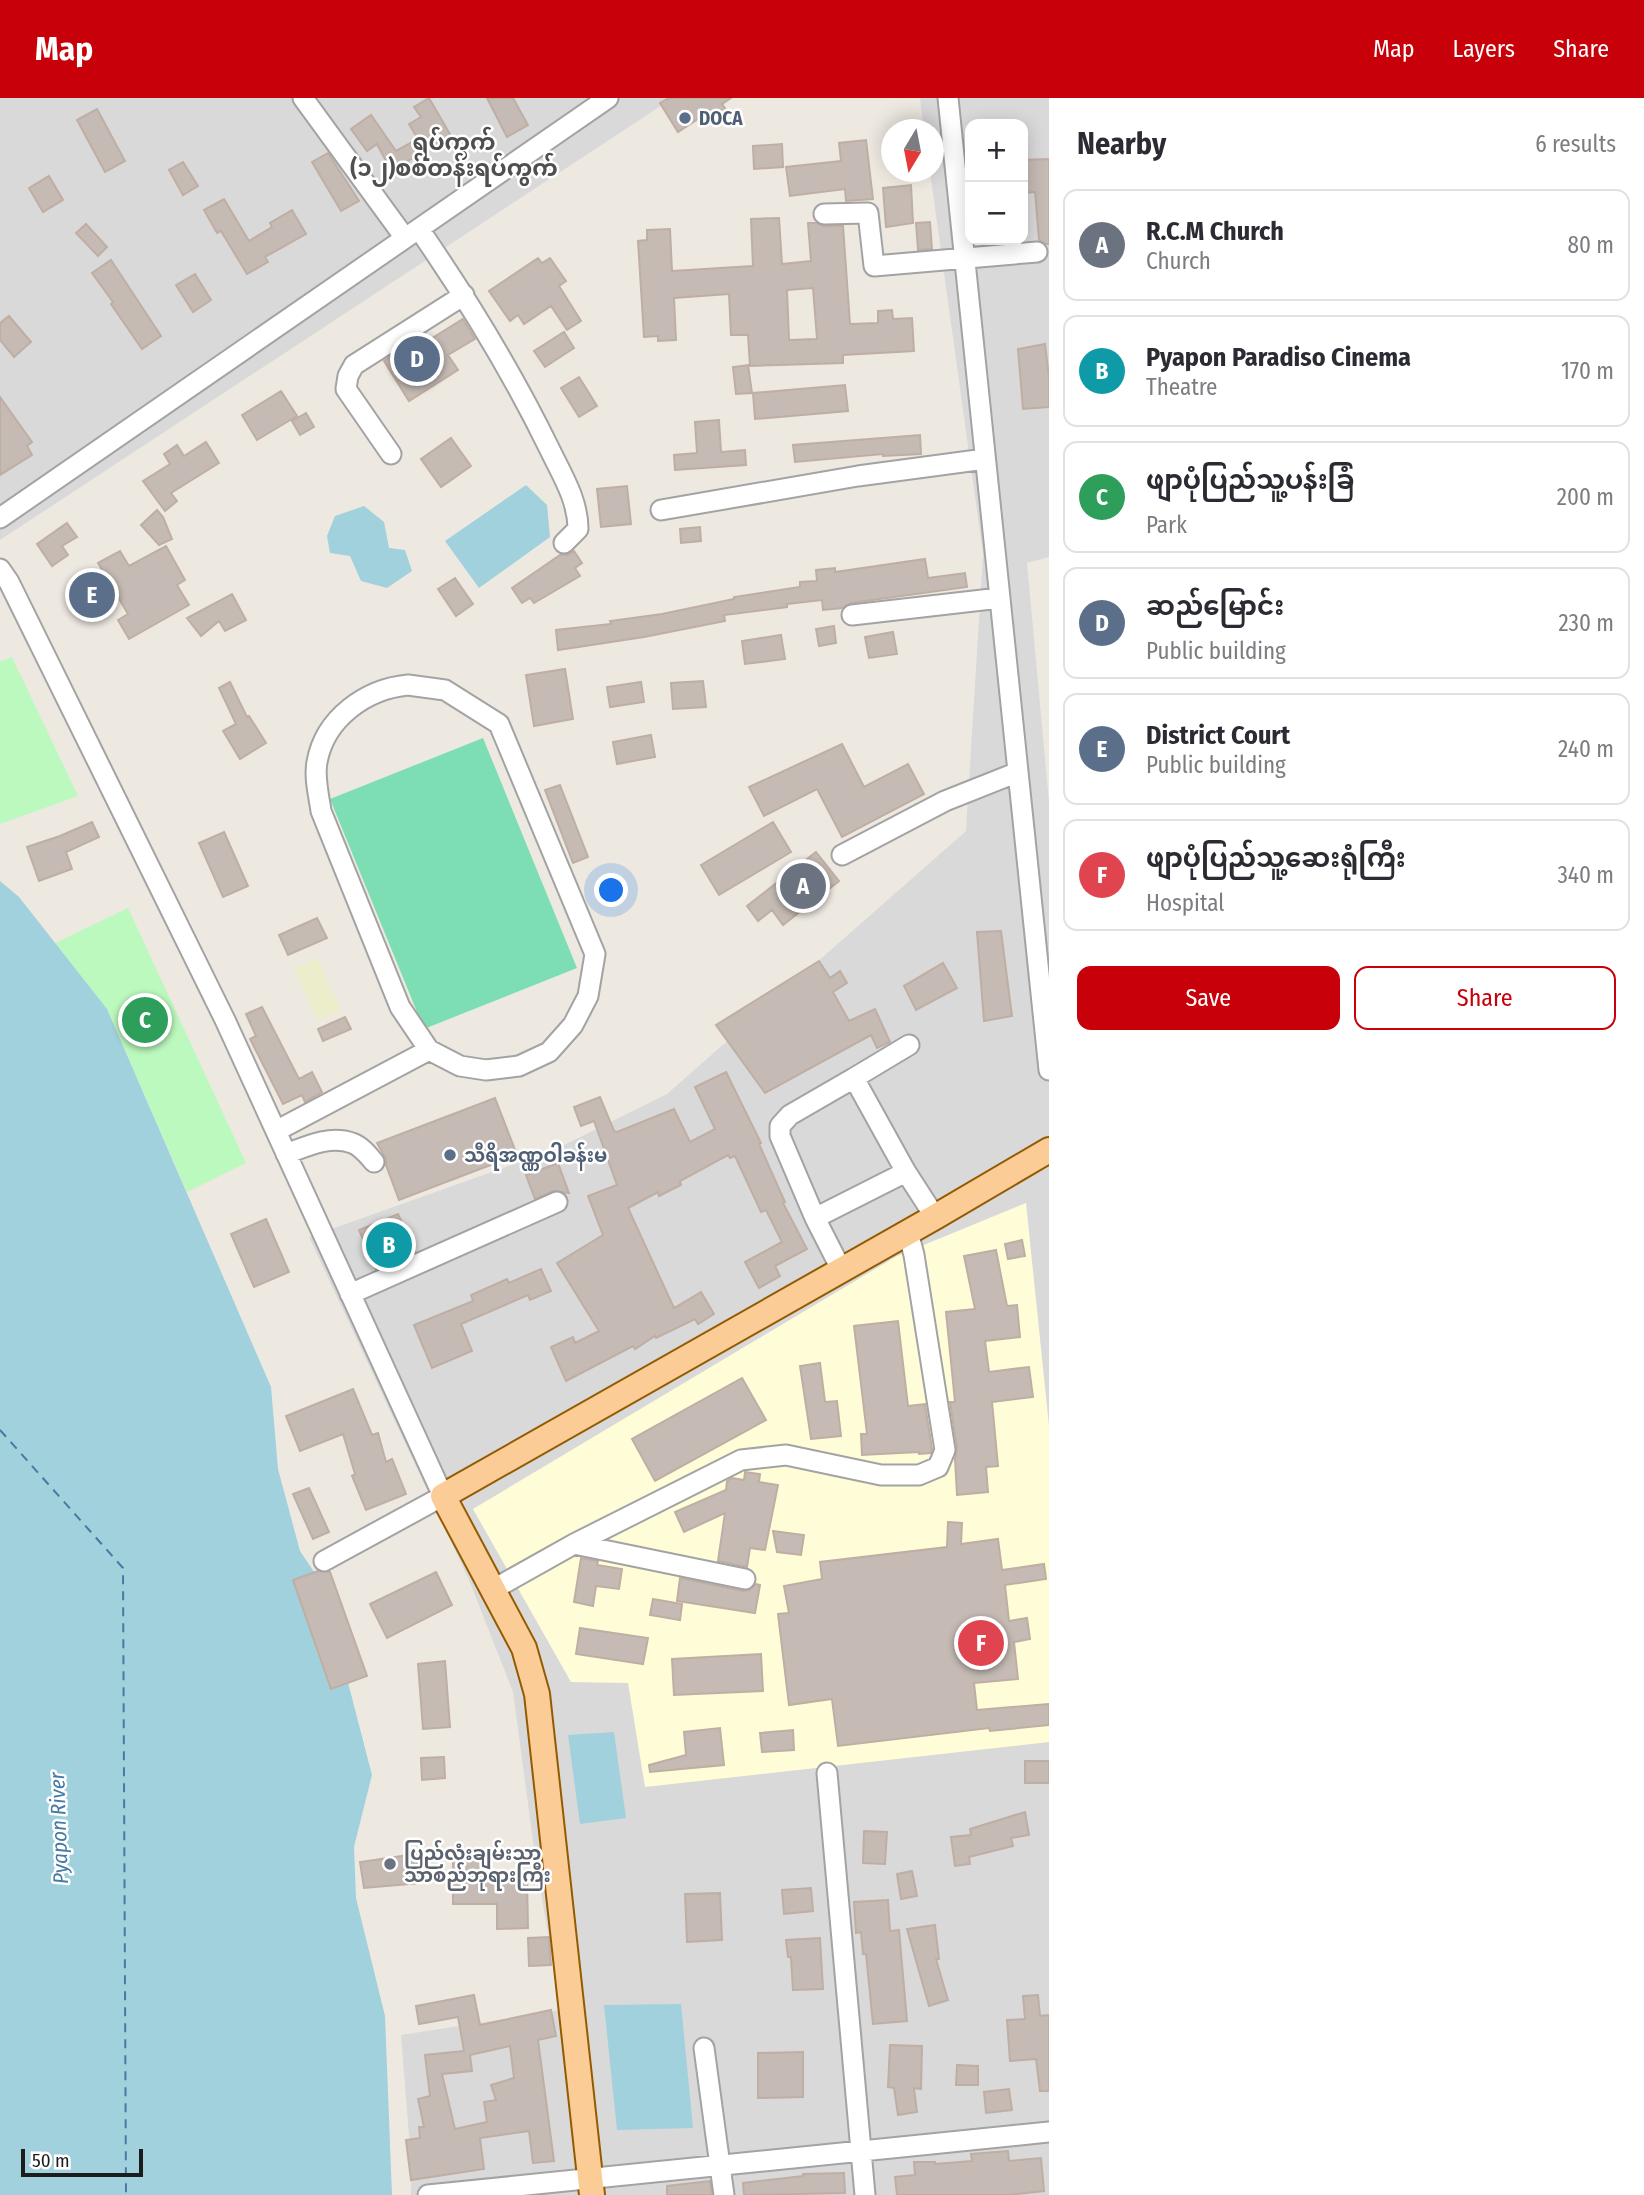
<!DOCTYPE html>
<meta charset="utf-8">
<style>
body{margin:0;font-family:"Fira Sans Condensed","Noto Sans Myanmar",sans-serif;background:#f7f7f7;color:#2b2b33}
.controls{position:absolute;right:21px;top:21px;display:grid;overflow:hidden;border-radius:14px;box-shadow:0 4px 18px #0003}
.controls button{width:63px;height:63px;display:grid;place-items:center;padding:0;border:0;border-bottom:2px solid #e1e1e2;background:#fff;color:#2b2b33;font:35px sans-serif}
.compass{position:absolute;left:881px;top:21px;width:63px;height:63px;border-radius:50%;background:#fff;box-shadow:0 4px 18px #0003;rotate:190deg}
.scale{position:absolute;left:21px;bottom:18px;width:122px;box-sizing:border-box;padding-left:7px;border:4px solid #1c1c1c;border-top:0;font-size:19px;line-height:24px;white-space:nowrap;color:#1c1c1c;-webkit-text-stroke:5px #fff;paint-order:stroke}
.you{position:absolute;left:612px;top:793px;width:24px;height:24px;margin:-18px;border:5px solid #fff;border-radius:50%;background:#1a73e8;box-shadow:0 0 0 10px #1a73e833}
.badge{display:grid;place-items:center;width:46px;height:46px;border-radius:50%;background:#c7000a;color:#fff;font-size:23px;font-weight:700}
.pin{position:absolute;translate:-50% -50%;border:4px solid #fff;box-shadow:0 2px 7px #0006}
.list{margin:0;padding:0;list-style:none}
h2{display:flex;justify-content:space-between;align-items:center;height:91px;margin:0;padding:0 28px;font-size:30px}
h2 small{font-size:23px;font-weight:400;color:#7c7c81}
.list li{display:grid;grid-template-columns:46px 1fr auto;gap:21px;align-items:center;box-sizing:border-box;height:112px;margin:0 14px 14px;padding:0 14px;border:2px solid #e1e1e2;border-radius:14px}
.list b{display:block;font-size:26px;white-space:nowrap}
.list p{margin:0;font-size:23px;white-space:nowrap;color:#7c7c81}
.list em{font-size:23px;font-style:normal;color:#7c7c81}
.actions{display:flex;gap:14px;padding:21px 28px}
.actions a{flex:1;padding:16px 0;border:2px solid #c7000a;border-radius:14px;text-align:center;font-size:24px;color:#c7000a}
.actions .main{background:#c7000a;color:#fff}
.map{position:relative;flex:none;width:1049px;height:2097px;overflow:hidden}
header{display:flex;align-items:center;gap:42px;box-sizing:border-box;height:98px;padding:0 35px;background:#c7000a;color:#fff}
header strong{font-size:33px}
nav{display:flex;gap:38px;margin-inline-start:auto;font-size:24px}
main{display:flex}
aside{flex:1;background:#fff}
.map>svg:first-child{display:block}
</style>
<header>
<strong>Map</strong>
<nav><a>Map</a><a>Layers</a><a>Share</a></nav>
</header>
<main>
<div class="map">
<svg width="1049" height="2097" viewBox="0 0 1049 2097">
<rect width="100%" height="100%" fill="#ede9e1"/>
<path fill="#dad9d9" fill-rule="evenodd" d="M0 0H673L0 442Z
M920 0H1049V459L1027 465 1049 704V2097H411V2063L401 1937 561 1912 536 1765 513 1594 469 1482 309 1139 556 1051 667 996 966 733 983 456 930 74H934V32L924 31ZM970 26H1023V142H970Z"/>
<path fill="#fffdd8" d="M1026 1105 1049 1328V1644L645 1689 628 1585 571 1584 473 1411 897 1158Z"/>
<path fill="#ecedcb" d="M317 860 341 912 318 923 294 871Z"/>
<path fill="#bcf9be" d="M12 559 78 698 0 726V564Z
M128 810 246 1065 187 1094 107 911 55 845Z"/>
<path fill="#7ddeb4" d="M483 640 577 870 424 931 330 701Z"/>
<path fill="#a0d1dc" d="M526 387 547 407 550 439 479 490 445 443Z
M364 408 384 424 389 450 405 452 412 473 387 490 361 483 350 458 330 455 327 438 335 418Z
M0 783 19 799 107 911 271 1289 278 1371 300 1453 329 1496 337 1542 372 1677 354 1749 356 1800 385 1918 392 2097H0Z
M614 1634 626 1720 580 1726 568 1637Z
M681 1906 693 2030 617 2032 604 1907Z"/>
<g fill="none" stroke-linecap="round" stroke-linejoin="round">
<path stroke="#457aa3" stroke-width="2" stroke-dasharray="9 7" stroke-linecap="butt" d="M0 1332 123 1470 126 2097"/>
</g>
<path fill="#c5bbb4" stroke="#bfaea3" stroke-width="2" fill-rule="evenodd" d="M429 0 451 38 408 63 411 69 394 78 377 46 367 53 351 31 371 17 396 53 418 41 409 26 421 19 414 9Z
M487 0H513L528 27 507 39Z
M669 0H731L722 6 729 16 717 23 710 13 678 34 660 5Z
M97 11 125 63 105 74 77 22Z
M866 42 873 101 846 103 845 91 790 98 786 69 841 63 839 45Z
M782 46 783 69 754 71 753 48Z
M328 55 359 103 341 113 312 64Z
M1049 61V146H1046L1039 142 1035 94 1023 95V62Z
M183 64 198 88 183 97 169 72Z
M49 78 63 102 43 114 29 90Z
M911 87 913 125 886 129 883 90Z
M224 101 249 143 272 129 270 125 292 112 306 136 265 159 268 164 247 176 221 133 217 135 204 112Z
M779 120 782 166 811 163 808 125H816L824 128H843L850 226 878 225V213L892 212 893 221 912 220 914 253 843 257V265L750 268 748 237H731L729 196 674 200 676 242 658 243V238L644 239 638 143 647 142V132L670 131 672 173 753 168 751 121ZM813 190 817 241 789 242 787 192Z
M930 124 932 151 918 152 916 125Z
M86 126 107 149 98 158 76 135Z
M538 160 542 165 550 160 566 183 559 188 581 223 567 232 551 208 524 226 518 217 510 223 489 193Z
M111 162 161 238 142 251 111 206 113 204 92 175Z
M195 176 211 202 193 214 176 187Z
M9 218 31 244 14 259 0 242V225Z
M463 221 475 241 448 257 458 272 409 303 384 263 409 246 413 252Z
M564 234 574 250 545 269 534 253Z
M1045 246 1049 279V309L1023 311 1018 251Z
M748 267 752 295 736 296 733 269Z
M579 279 597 308 579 319 561 290Z
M845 287 848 313 755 321 753 295Z
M281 293 297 318 257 342 242 317Z
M0 299 32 344 27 348 32 357 0 377Z
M306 315 314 329 300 337 292 323Z
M719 322 721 354 745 352 746 367 675 372 674 357 697 355 695 324Z
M920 337 921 356 883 358V356L795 364 793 347Z
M451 340 471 368 441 389 421 361Z
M206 344 219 365 171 395 177 403 165 413 143 383 170 366 164 356 177 347 184 358Z
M627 388 631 426 601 429 597 391Z
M157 412 163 419 172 441 159 447 141 427Z
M67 425 77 439 62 448 68 457 52 468 37 446Z
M700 429 701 443 681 445 680 431Z
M166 448 185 482 177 487 189 507 129 541 118 522 128 516 98 465 120 453 129 468Z
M574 453 582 465 575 470 580 478 534 505 530 500 522 505 512 490 560 457H568Z
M925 461 928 480 965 475 967 489 851 505 843 510 823 512 822 502 787 506V509L724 517 725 523 644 539 558 552 556 532 611 526 610 523 662 516 734 501V499L800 489V484L817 483 816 472 835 470V474Z
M455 480 473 506 456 518 438 491Z
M232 496 246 522 225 533 219 523 201 538 187 520Z
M834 528 836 545 819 548 816 531Z
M893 534 897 556 869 560 865 539Z
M781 537 785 561 745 566 742 543Z
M565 571 573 621 534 628 526 577Z
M703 583 706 609 673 611 671 585Z
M230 584 247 619 249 618 266 645 240 661 223 633 236 626 219 590Z
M641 584 644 604 610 609 607 589Z
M651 637 655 659 617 666 613 644Z
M842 646 864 689 908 666 924 696 842 739 817 691 764 718 749 689Z
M560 687 588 759 573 765 545 692Z
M92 724 99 739 66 754 72 771 39 783 27 749 60 738Z
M773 724 791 754 719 797 701 767Z
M224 734 248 788 223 799 199 745Z
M816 754 839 783 783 827 772 812 758 823 747 808Z
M317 820 327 840 288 857 279 837Z
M1001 833 1012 918 984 923 977 834Z
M819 863 830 880 840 873 847 885 833 894 849 923 875 911 890 944 877 950 871 937 765 995 716 927Z
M943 865 957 890 916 912 904 888Z
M262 909 299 981 312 974 322 994 305 1004 302 997 283 1006 250 941 256 938 246 916Z
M345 919 351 931 323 943 318 931Z
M726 974 761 1045 759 1046 785 1104 783 1105 807 1151 775 1168 780 1178 759 1190 745 1164 782 1144 766 1112 761 1114 735 1058 730 1060 728 1057 680 1083 681 1087 659 1098 658 1094 628 1110 674 1210 701 1194 714 1216 698 1226 695 1221 656 1240 655 1238 635 1251 633 1248 566 1283 551 1249 573 1239 575 1245 599 1233 557 1165 603 1137 588 1098 617 1087 594 1023 581 1028 574 1009 600 999 614 1033 617 1034 674 1011 690 1044 715 1031 695 989Z
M495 1000 517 1057 399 1102 386 1067V1061L377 1045Z
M558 1065 569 1095 553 1093 535 1101 526 1077Z
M398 1116 415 1154 376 1171 359 1132Z
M266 1121 289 1174 254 1189 231 1136Z
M1022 1142 1025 1158 1008 1161 1005 1146Z
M996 1152 1007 1208 1017 1207 1020 1239 985 1243 989 1274 1029 1269 1033 1299 992 1304 998 1368 986 1369 988 1394 957 1397 955 1361 957 1350 950 1304H955L946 1214 975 1211 964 1158Z
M541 1171 551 1193 530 1202 528 1197 461 1226 472 1253 432 1270 414 1227 473 1203 471 1197 507 1181 509 1185Z
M898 1223 908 1308 925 1306 932 1351 931 1355 919 1356V1354L862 1357 861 1336H867L854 1228Z
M820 1265 825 1304 837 1303 841 1338 811 1341 800 1268Z
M742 1280 766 1322 655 1383 632 1341Z
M353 1291 372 1337 378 1335 386 1364 392 1361 406 1396 366 1412 352 1378 355 1376 343 1336 300 1353 286 1318Z
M745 1374 760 1376 759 1384 778 1387 765 1452 750 1450 747 1469 718 1463 725 1415 684 1434 675 1414 726 1392 727 1383 732 1380 744 1382Z
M309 1390 329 1434 313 1441 293 1396Z
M948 1424 962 1425 961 1446 998 1441 1002 1472 1044 1466 1046 1481 1005 1487 1009 1523 1027 1520 1030 1541 1014 1544 1018 1581 974 1585 977 1612 1049 1606V1627L990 1633 989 1630 838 1648 832 1601 789 1607 778 1516 789 1515 784 1488 822 1481 820 1464 947 1449Z
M773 1433 804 1437 801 1457 777 1454Z
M581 1460 598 1463 597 1467 622 1471 619 1491 596 1488 593 1508 574 1504Z
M318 1473 330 1474 367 1578 331 1591 293 1482Z
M436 1474 452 1507 387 1540 370 1506Z
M680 1480 743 1493 749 1492 756 1486 760 1487 755 1515 677 1503Z
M653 1501 682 1506 680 1522 650 1517Z
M580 1530 648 1540 643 1566 576 1556Z
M761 1556 763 1593 674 1597 672 1561Z
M445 1563 450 1629 423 1631 418 1566Z
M720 1630 724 1667 650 1674 649 1667 686 1657 684 1634Z
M793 1632 794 1652 762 1654 760 1635Z
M444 1659 445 1680 422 1682 421 1660Z
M1025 1663H1049V1685H1025Z
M1025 1714 1029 1737 1011 1740 1013 1748 969 1759 970 1766 955 1768 951 1739 971 1737 970 1731Z
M864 1733 887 1734 885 1766 863 1765Z
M416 1756 420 1785 364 1790 360 1764Z
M453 1761H483V1781L527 1780 528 1830 497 1831V1806H453Z
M912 1773 917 1798 901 1801 897 1776Z
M811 1790 813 1813 784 1816 782 1792Z
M720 1795 722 1842 687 1844 685 1796Z
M888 1802 890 1833 899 1832 907 1923 873 1926 866 1856H863L861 1834 856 1835 854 1804Z
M935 1827 939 1861H936L948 1902 929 1908 907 1831Z
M549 1839 551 1867 529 1868 528 1840Z
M820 1840 823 1891 793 1892 791 1859H788L786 1842Z
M474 1897 480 1927 551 1912 556 1938 538 1942 554 2063 533 2065 529 2033 480 2040 484 2071 411 2082 406 2042 420 2040 419 2029H424L418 2001 430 1998 425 1957 464 1953 458 1919 419 1926 416 1908ZM510 1948 514 1980 491 1987 496 2002 484 2004 487 2024 455 2031 442 1976 472 1973 470 1957Z
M1038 1897 1040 1918 1049 1917V1993H1040L1036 1961 1010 1963 1007 1922 1025 1921 1023 1898Z
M890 1947 922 1948 921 1991 914 1990 917 2014 898 2017 894 1990 888 1989Z
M803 1954V1999L758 2000V1955Z
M957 1967 978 1968V1987H956Z
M1009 1991 1012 2012 986 2015 984 1994Z
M1008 2053 1009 2063 1041 2060 1044 2093 1008 2097H897L895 2079 915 2077 914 2064H935V2066L972 2063 971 2056Z
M844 2075 845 2095 744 2097 743 2085 803 2078V2076Z
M710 2083 712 2097H667V2088Z"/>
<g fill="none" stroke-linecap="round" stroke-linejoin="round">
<g stroke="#a3a3a3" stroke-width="23">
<path id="minor" d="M303 0 405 140
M948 0 1049 972
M824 116 868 115 874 168 1037 154
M419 131C468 202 512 274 550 352 562 377 578 402 578 431L564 445
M391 356 346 291 348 278 354 267 464 197
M661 412 858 378 985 361
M0 420 608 0
M0 471 9 484 225 922 443 1398 324 1463
M852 517 1000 500
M408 587 445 592 499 626 595 856 588 898 573 927 549 954 519 968 486 972 460 968 429 952 400 909 321 713C319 698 314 680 317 664 325 620 366 591 408 587Z
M842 757 945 703 1018 674
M854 980 909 947
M276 1033 429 952
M286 1056C307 1048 330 1037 352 1045 361 1048 368 1057 374 1064
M815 1120 906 1074
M841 1171 815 1120 780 1038V1028L790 1017 854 980 906 1074 935 1119
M350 1196 557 1104
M574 1446 745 1481
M492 1492 574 1446 741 1362 786 1357 881 1377H919L938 1369 945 1352 914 1157 908 1134
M827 1675 865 2097
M704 1950 724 2097
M428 2097 1049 2034"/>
</g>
<g stroke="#935b00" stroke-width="28">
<path id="major" d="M592 2097 537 1596 524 1550 443 1398 935 1119 1049 1052"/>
</g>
<use href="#minor" stroke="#fff" stroke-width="19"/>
<use href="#major" stroke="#fccc97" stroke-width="24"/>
</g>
<g fill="#5c6f8a" stroke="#fff" stroke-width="2.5">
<circle cx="685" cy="20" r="7"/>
<circle cx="450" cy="1057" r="7"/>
</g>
<circle fill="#6b7280" stroke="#fff" stroke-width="2.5" cx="390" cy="1766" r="7"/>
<g text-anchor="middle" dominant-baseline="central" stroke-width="5" stroke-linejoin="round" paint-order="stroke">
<g font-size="19" font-weight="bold" fill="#4e5e75" stroke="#fff" text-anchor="start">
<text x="699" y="20">DOCA</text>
<text x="464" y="1057">သီရိအဏ္ဏဝါခန်းမ</text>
</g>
<g font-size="19" font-weight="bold" fill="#5b616d" stroke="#fff" text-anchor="start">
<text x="404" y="1755">ပြည်လုံးချမ်းသာ<tspan x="404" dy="22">သာစည်ဘုရားကြီး</tspan></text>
</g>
<g font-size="21" font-style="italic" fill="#457aa3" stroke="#fff">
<text transform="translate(59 1730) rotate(-92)">Pyapon River</text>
</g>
<g font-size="23" font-weight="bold" fill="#4f4f4f" stroke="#fff">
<text x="454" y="44">ရပ်ကွက်<tspan x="454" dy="26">(၁၂)စစ်တန်းရပ်ကွက်</tspan></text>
</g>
</g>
</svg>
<div class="controls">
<button>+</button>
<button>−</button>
</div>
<svg class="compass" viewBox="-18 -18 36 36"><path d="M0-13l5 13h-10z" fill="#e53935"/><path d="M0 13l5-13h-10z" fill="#7c7c81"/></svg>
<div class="scale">50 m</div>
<div class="you"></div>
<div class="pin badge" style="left:803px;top:788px;background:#6b7280">A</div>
<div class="pin badge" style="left:389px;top:1147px;background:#0f9aa8">B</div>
<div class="pin badge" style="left:145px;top:922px;background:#2e9e5b">C</div>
<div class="pin badge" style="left:417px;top:261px;background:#5c6f8a">D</div>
<div class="pin badge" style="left:92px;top:497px;background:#5c6f8a">E</div>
<div class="pin badge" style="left:981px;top:1545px;background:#e0444e">F</div>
</div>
<aside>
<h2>Nearby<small>6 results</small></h2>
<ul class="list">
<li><span class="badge" style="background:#6b7280">A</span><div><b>R.C.M Church</b><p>Church</p></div><em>80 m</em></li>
<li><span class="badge" style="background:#0f9aa8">B</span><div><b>Pyapon Paradiso Cinema</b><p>Theatre</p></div><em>170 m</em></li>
<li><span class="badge" style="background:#2e9e5b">C</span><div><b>ဖျာပုံပြည်သူ့ပန်းခြံ</b><p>Park</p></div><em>200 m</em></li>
<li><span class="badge" style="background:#5c6f8a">D</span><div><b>ဆည်မြောင်း</b><p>Public building</p></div><em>230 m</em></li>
<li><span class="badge" style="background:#5c6f8a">E</span><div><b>District Court</b><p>Public building</p></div><em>240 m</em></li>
<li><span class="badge" style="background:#e0444e">F</span><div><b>ဖျာပုံပြည်သူ့ဆေးရုံကြီး</b><p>Hospital</p></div><em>340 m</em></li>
</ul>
<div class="actions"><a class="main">Save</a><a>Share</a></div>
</aside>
</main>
